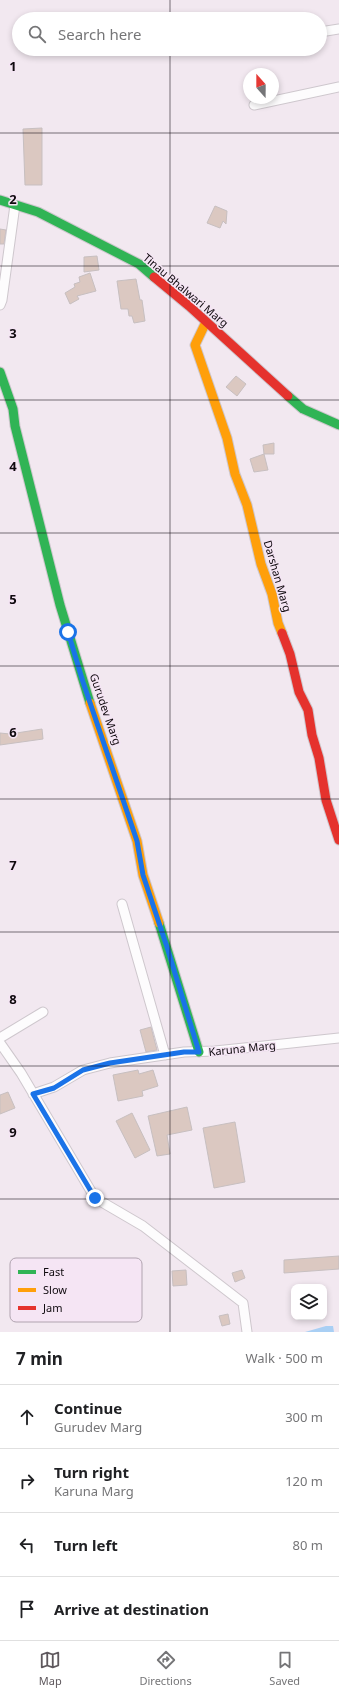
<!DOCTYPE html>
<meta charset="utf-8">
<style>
body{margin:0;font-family:"Noto Sans",sans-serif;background:#f6f6f6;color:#202124}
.controls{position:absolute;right:12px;bottom:12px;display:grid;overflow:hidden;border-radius:8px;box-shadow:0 2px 6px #0003}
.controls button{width:36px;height:36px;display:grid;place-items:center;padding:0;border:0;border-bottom:1px solid #e0e0e0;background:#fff;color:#202124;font:20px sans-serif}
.compass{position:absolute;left:243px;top:68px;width:36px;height:36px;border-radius:50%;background:#fff;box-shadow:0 2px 6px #0003;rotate:339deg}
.stop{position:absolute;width:12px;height:12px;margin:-9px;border:3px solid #1a73e8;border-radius:50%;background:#fff}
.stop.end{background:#1a73e8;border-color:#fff;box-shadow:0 1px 4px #0008}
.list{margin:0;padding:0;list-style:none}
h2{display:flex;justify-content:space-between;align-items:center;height:52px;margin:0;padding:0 16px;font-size:17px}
h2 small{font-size:13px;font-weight:400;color:#757577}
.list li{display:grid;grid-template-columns:26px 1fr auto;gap:12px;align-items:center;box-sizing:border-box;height:64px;padding:0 16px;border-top:1px solid #e0e0e0}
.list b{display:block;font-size:15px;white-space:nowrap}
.list p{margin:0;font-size:13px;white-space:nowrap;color:#757577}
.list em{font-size:13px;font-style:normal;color:#757577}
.icon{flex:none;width:22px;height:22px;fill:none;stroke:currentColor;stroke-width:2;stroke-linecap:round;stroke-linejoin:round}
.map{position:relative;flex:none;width:339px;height:1332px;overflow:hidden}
.search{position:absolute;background:#fff;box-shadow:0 2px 6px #0003;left:12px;right:12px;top:12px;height:44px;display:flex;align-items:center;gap:10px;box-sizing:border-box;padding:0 14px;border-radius:22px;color:#757577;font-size:15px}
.sheet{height:308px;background:#fff}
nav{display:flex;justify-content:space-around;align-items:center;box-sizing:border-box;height:56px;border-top:1px solid #e0e0e0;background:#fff;font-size:11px;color:#757577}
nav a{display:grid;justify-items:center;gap:2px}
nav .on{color:#5e585d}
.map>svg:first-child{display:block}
</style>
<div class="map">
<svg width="339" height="1332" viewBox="0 0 339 1332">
<rect width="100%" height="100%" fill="#f2e8f0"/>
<path fill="#a9cff4" d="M326 1326H333L334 1332H305Z"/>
<path fill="#dbc8c1" stroke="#c7bfc0" d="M42 128V185H25L23 129Z
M215 206 227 211 226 224 223 221 220 228 207 223Z
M0 229 6 230 4 244H0Z
M97 256 99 270 84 272V257Z
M90 273 96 291 77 296 79 299 70 304 65 293 75 287 74 284 80 282 79 277Z
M136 279 140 300H142L145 321 134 323 132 316H129L128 309H121L117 281Z
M236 376 246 384 237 396 226 387Z
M274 443V454H264L263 445Z
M264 454 268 470 254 472 250 459Z
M42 729 43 739 0 745V733L10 734Z
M151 1027 157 1050 146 1052 140 1030Z
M138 1070 139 1074 153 1070 158 1086 142 1091 143 1096 118 1101 113 1075Z
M8 1092 15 1108 0 1114V1095Z
M187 1107 192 1130 167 1135 170 1154 157 1156 148 1116Z
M132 1113 150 1150 135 1158 116 1121Z
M235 1122 245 1182 214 1188 203 1128Z
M339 1256V1269L284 1273V1260Z
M186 1270 187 1285 173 1286 172 1271Z
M242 1270 245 1278 235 1282 232 1273Z
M228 1314 230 1324 222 1326 219 1316Z"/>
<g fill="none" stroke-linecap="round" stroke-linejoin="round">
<g stroke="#cec7cd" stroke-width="11">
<path id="street" d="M320 32 339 29
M254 105 339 87
M0 305 2 300 15 205
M122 904 165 1055
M0 1038 43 1012
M0 1043 21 1073 95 1198 143 1226 243 1303 247 1332
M33 1094 54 1087 83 1070 110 1063 184 1052 215 1051 339 1038"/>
</g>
<g stroke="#cec7cd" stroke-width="11">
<path id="fast" d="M0 200 38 212 139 264 154 277
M0 372 13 409 15 426 60 605 90 703
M288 396 303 409 339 425
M159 923 199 1052"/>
</g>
<g stroke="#cec7cd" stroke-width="11">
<path id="slow" d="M206 322 195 345 227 438 235 474 247 505 261 564 272 594 278 623 282 633
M90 703 137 841 143 875 159 923"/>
</g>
<g stroke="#cec7cd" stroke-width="11">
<path id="jam" d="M154 277 189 306 288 396
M282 633 290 654 299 692 308 710 312 735 319 758 326 800 339 840"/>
</g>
<use href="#street" stroke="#fdfcfd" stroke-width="9"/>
<use href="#fast" stroke="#30b455" stroke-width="9"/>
<use href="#slow" stroke="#ff9f0a" stroke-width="9"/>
<use href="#jam" stroke="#e5322d" stroke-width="9"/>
</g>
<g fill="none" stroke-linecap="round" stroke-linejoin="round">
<path stroke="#1a73e8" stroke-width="5" d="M68 632 83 682 137 841 143 875 167 947 199 1052H184L110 1063 83 1070 54 1088 33 1094 95 1198"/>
</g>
<path fill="none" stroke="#0f0a0e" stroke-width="1" stroke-opacity="0.55" d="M170 0V19M170 49V1332M0 133H339M0 266H339M0 400H339M0 533H339M0 666H339M0 799H339M0 932H339M0 1066H339M0 1199H339"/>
<g text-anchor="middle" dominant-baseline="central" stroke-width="3" stroke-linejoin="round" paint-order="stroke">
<g font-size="11" fill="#0f0a0e" stroke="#f5e5f4">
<text transform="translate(186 290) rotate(40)">Tinau Bhalwari Marg</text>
<text transform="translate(278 576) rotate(74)">Darshan Marg</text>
<text transform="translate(106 709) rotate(71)">Gurudev Marg</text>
<text transform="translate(242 1048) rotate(-6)">Karuna Marg</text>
</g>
</g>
<rect x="10" y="1258" width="132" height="64" rx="6" fill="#f5e5f4" stroke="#b0a3af" stroke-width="1"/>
<rect x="18" y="1270" width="18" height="4" fill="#30b455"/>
<rect x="18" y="1288" width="18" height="4" fill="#ff9f0a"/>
<rect x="18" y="1306" width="18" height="4" fill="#e5322d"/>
<g font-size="11" fill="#0f0a0e">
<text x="43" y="1276">Fast</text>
<text x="43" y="1294">Slow</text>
<text x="43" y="1312">Jam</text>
</g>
<g font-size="13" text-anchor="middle" font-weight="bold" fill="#0f0a0e" stroke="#f5e5f4" stroke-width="3" stroke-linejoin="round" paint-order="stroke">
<text x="13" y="71">1</text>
<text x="13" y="204">2</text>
<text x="13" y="338">3</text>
<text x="13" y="471">4</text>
<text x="13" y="604">5</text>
<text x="13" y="737">6</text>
<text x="13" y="870">7</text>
<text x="13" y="1004">8</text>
<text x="13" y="1137">9</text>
</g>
</svg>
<div class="controls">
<button><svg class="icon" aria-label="layers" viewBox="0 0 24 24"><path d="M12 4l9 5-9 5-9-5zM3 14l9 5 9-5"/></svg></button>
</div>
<svg class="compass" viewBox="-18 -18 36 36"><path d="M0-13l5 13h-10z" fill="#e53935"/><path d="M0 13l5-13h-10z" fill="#757577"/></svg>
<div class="stop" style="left:68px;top:632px"></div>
<div class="stop end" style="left:95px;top:1198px"></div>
<div class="search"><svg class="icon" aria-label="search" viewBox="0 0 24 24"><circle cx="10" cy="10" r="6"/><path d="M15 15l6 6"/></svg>Search here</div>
</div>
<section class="sheet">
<h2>7 min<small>Walk · 500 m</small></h2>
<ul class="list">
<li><svg class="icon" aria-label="ahead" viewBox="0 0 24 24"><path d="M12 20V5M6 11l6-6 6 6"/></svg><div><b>Continue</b><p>Gurudev Marg</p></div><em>300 m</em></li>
<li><svg class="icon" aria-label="right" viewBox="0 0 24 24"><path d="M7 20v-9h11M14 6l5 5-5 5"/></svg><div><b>Turn right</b><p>Karuna Marg</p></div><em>120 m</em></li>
<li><svg class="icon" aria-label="left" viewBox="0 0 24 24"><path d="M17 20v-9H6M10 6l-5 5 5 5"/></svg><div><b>Turn left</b></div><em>80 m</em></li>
<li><svg class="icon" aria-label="arrive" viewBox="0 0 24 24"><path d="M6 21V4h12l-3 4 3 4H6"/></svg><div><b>Arrive at destination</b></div></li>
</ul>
</section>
<nav>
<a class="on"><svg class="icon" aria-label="map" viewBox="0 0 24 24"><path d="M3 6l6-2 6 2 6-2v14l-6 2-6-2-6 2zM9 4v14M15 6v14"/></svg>Map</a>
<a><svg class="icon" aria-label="directions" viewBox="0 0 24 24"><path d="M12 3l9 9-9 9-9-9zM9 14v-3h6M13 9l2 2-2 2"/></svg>Directions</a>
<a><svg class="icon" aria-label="saved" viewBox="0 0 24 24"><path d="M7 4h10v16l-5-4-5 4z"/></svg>Saved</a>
</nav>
